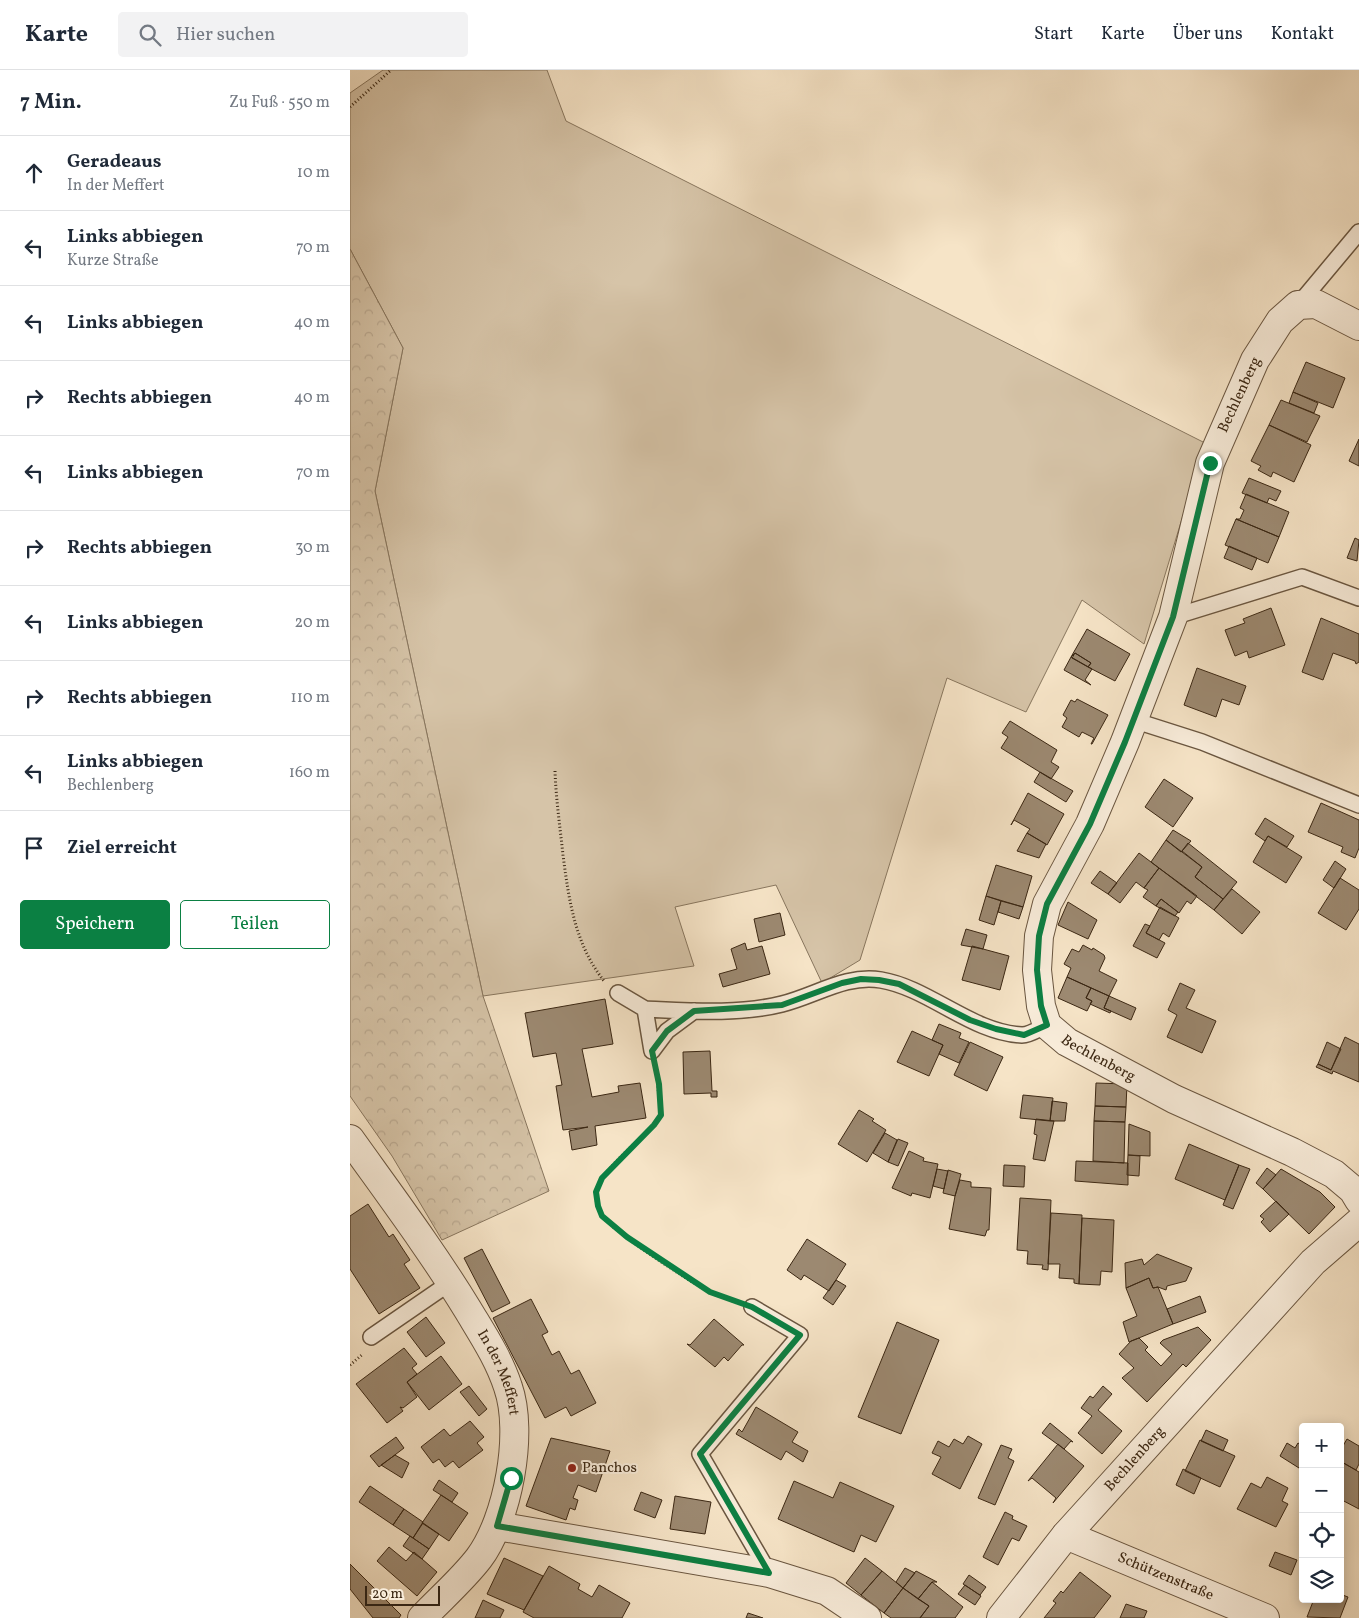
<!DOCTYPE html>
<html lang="de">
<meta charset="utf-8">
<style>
body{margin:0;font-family:Vollkorn,serif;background:#f2f2f3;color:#1f2937}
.controls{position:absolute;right:15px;bottom:15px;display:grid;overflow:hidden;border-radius:5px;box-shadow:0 2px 12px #0003}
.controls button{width:45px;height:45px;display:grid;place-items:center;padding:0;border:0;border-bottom:1px solid #e0e1e3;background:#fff;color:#1f2937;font:25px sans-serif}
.scale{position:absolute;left:15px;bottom:12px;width:75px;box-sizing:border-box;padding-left:5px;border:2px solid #3b2713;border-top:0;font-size:14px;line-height:18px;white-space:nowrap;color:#3b2713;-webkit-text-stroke:4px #f9eddb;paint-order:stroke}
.stop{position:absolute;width:15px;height:15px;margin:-11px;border:4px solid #0b8043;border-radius:50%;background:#fff}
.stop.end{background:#0b8043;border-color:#fff;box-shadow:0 1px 5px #0008}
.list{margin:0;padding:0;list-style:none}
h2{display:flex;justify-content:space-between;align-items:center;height:65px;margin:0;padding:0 20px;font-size:21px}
h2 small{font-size:16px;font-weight:400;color:#747a83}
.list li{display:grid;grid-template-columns:32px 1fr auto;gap:15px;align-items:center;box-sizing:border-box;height:75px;padding:0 20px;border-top:1px solid #e0e1e3}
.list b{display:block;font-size:19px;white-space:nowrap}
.list p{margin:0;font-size:16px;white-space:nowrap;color:#747a83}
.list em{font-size:16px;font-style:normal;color:#747a83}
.actions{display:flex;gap:10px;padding:15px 20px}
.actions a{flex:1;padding:11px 0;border:1px solid #0b8043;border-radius:5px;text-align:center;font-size:18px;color:#0b8043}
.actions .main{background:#0b8043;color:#fff}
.icon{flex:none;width:28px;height:28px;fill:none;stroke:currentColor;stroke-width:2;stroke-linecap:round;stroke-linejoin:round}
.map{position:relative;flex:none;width:1009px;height:1548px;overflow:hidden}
header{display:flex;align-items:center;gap:30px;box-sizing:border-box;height:70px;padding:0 25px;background:#fff;border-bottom:1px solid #e0e1e3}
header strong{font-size:24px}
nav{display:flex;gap:28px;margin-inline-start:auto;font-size:18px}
.search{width:350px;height:45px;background:#f2f2f3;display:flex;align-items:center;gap:12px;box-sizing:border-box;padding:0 18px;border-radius:5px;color:#747a83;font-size:19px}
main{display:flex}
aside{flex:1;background:#fff}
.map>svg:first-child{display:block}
</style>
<header>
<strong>Karte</strong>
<div class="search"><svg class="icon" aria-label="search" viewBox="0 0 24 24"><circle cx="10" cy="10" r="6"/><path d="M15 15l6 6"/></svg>Hier suchen</div>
<nav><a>Start</a><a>Karte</a><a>Über uns</a><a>Kontakt</a></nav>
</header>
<main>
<aside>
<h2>7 Min.<small>Zu Fuß · 550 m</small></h2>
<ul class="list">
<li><svg class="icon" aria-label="ahead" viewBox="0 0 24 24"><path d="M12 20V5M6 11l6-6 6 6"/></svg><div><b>Geradeaus</b><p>In der Meffert</p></div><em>10 m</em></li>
<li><svg class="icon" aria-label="left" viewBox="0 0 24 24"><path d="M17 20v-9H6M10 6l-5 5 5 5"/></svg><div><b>Links abbiegen</b><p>Kurze Straße</p></div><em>70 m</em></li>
<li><svg class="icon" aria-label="left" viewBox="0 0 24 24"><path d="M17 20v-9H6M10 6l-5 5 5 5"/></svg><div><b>Links abbiegen</b></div><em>40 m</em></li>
<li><svg class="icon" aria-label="right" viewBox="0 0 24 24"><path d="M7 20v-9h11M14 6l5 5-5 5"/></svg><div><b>Rechts abbiegen</b></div><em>40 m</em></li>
<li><svg class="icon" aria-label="left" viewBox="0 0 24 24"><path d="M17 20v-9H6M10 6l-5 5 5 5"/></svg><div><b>Links abbiegen</b></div><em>70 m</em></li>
<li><svg class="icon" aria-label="right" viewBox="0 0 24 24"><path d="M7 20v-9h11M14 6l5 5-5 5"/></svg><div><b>Rechts abbiegen</b></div><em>30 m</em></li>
<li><svg class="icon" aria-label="left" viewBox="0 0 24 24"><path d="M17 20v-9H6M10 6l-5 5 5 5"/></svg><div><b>Links abbiegen</b></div><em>20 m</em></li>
<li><svg class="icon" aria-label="right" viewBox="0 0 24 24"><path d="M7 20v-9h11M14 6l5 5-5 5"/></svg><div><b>Rechts abbiegen</b></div><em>110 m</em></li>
<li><svg class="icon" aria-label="left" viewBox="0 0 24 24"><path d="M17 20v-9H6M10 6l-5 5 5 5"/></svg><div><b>Links abbiegen</b><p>Bechlenberg</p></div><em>160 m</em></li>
<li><svg class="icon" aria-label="arrive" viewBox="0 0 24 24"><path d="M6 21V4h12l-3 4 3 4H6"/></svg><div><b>Ziel erreicht</b></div></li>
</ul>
<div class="actions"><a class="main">Speichern</a><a>Teilen</a></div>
</aside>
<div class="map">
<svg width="1009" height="1548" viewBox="0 0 1009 1548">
<defs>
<pattern id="forest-crowns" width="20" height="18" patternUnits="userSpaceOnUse" patternTransform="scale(1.25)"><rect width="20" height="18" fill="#d6c4a8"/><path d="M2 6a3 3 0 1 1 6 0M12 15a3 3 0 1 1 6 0" fill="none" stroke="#b9a890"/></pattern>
</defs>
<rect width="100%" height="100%" fill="#f6e4c7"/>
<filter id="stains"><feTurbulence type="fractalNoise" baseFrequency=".004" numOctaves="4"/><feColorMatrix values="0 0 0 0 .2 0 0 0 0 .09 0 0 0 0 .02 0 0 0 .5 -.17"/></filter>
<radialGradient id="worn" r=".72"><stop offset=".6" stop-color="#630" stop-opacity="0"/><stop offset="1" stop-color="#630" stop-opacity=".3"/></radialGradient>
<path fill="#d6c4a8" stroke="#88765e" d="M33 0H197L216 51 855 373 794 574 732 530 676 642 597 608 510 890 472 913 426 815 325 837 344 896 133 926 25 421 53 278 0 179V23Z"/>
<path fill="url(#forest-crowns)" stroke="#88765e" d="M0 179 53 278 25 421 133 926 199 1121 92 1170 42 1086 0 1026Z"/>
<path fill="#9c8971" stroke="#3b2713" d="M956 292 995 308 983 338 943 322Z
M943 322 968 333 964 343 939 333Z
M931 330 970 346 957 372 919 355Z
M919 355 961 375 944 412 923 402 921 407 908 400 911 396 901 391Z
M1009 369V396L999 391Z
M899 408 931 421 926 431 919 428 917 433 892 423Z
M896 424 939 442 929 467 886 449H890L894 440 890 438Z
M886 449 929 467 918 493 875 475Z
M1005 468 1009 470 1007 491 997 488Z
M879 476 907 488 902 500 874 488Z
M921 538 935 575 899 588 897 581 885 586 875 560 895 553 893 549Z
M971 548 1009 564V592L1006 594 1005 591 983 583 973 610 952 602Z
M737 559 780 584 765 611 738 597 741 593 725 583 721 587Z
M725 583 741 593 738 597 722 588Z
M721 587 742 599 735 610 741 615 714 600Z
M847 598 896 616 889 635 872 629 866 647 834 635Z
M727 629 758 645 742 674H741L744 668 732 662 729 667 712 657 717 648 713 645 721 630 725 632Z
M660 651 707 680 701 692 709 697 701 709 651 678 658 667 652 663Z
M690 702 723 721 716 732 684 712Z
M814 709 843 728 823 757 795 737Z
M678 723 714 744 697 775 677 763 680 759 664 750 661 755Z
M971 733 1009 750V778L1005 788 991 782 993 777 958 762Z
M915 748 944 766 937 777 918 766 915 771 905 764Z
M823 760 841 771 831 782 816 770Z
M677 763 696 774 689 788 667 781Z
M918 766 952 787 936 813 903 792Z
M816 770 852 797 845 807 873 829 864 840 801 792Z
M838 773 887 812 873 829 845 807 852 797 832 781Z
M789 783 809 798 794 818 786 812 770 833 758 824Z
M985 791 996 799 984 818 973 810Z
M646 795 682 806 673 837 636 826Z
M809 798 847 826 841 834 837 831 829 843 811 829 806 836 793 827 798 820 794 818Z
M750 801 767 813 758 824 741 813Z
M990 808 1009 820V839L996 860 968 843Z
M882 819 910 842 892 864 864 840Z
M636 826 651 831 644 855 629 850Z
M811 829 828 842 825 846 806 836Z
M651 831 673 837 669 849 648 842Z
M718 832 747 850 738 869 708 855Z
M810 837 829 848 819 867 813 863 809 870 796 863Z
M430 843 435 865 409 872 404 849Z
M795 854 800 856 796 863 815 873 807 888 783 876Z
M616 859 637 865 633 879 611 875Z
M395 873 397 880 412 876 420 904 373 917 369 904 387 899 381 879Z
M733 875 742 880 743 878 754 885 755 888 749 901 767 910 759 926 717 907 721 898 714 894 722 879 729 882Z
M622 876 659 886 650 920 612 910Z
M717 907 741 918 736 928 742 931 737 941 708 928Z
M830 913 845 920 836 938 866 951 852 983 817 967 827 945 818 940Z
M741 918 759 926 754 938 761 941 760 943 740 934 742 931 736 928Z
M759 926 786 938 781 950 754 938Z
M255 929 263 974 232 979 242 1027 269 1022 268 1016 290 1013 296 1048 245 1056 247 1075 222 1080 219 1061 238 1057 213 1060 206 1016 212 1015 206 983 183 987 175 943Z
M589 954 611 963 609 968 619 972 609 993 589 984 593 975 582 970Z
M562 961 593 975 579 1006 547 992Z
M995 967 1009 974V1012L983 1001 982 1004 966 997 968 994 981 1000Z
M620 972 653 987 637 1021 604 1005Z
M977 972 991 979 981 1000 968 994Z
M360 981 362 1021H367V1027H361V1023L334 1024 333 982Z
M746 1013 777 1014 776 1037 745 1036Z
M673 1025 703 1028 700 1051 670 1048Z
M702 1031 717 1033 715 1051H700Z
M745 1036 776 1037 775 1052 744 1051Z
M509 1040 524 1049 522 1051 536 1060 517 1092 488 1074Z
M686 1049 704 1051 695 1091 683 1089 687 1065 684 1064Z
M744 1051 775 1052 774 1093 743 1091Z
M779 1054 800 1062V1086L778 1085Z
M535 1063 547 1070 538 1092 523 1083Z
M548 1069 558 1073 548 1096 538 1092Z
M839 1074 889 1095 875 1130 825 1109Z
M559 1081 574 1088 573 1091 588 1094 580 1128 562 1123 561 1126 542 1118Z
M778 1085 790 1086 789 1106 777 1105Z
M726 1091 778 1093V1115L725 1111Z
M654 1095 675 1096 674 1117 653 1116Z
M889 1095 900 1099 883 1139 873 1135Z
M917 1098 926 1105 913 1119 906 1113Z
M587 1099 598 1101 594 1119 583 1116Z
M931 1099 970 1122 985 1137 959 1164 913 1119Z
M598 1100 611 1104 605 1126 593 1123Z
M610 1110 621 1112V1117L641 1118 639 1160H637L635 1166 599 1159 605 1126Z
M670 1128 701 1130 698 1200 692 1199 693 1195 677 1194 678 1181 667 1180Z
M926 1131 939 1144 920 1162 911 1152 914 1149 910 1146Z
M18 1134 39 1167 43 1164 60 1190 54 1194 70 1218 29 1244 0 1199V1146Z
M701 1143 732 1145 729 1214 724 1213V1209L709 1208 710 1194H698Z
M732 1148 764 1150 762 1202 751 1201 750 1215 729 1214Z
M457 1169 496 1194 479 1221 454 1205 451 1210 437 1200Z
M132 1179 160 1233 142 1242 114 1188Z
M807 1184 842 1198 836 1211 817 1216 816 1220 808 1217 803 1218 799 1208 776 1218 775 1193 792 1189 794 1195Z
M799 1208 803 1218 808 1217 823 1254 779 1272 773 1252 787 1246 776 1218Z
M486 1210 496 1216 483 1235 473 1228Z
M850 1226 856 1242 823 1254 817 1239Z
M181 1229 198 1262 192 1265 202 1285 209 1281 221 1304 229 1300 246 1333 221 1346 216 1337 195 1348 143 1248Z
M76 1247 95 1273 76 1287 57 1262Z
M364 1249 394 1275H392L378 1291 374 1287 365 1297 337 1274 340 1275Z
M547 1252 589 1270 551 1364 508 1347Z
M848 1257 861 1270 836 1297 833 1294 797 1332 772 1308 784 1298 769 1284 781 1271 789 1268 798 1277 795 1280 811 1296 822 1284 810 1273 813 1270Z
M54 1278 67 1294 62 1298 67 1304 57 1312 67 1327 53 1338 50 1337 53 1341 37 1353 6 1314Z
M91 1286 112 1314 79 1340 57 1312Z
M119 1316 137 1339 129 1346 110 1322Z
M753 1316 762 1324 748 1340 772 1361 752 1384 728 1363 742 1346 731 1338 740 1326 743 1328Z
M406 1337 448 1362 442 1372 458 1381 453 1392 436 1381 431 1390 386 1364 389 1359 392 1362Z
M120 1351 134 1367 127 1373 133 1380 109 1398 103 1391 95 1397 89 1389 83 1393 71 1377 94 1359 100 1366Z
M700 1353 723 1372 721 1371 714 1379 692 1363Z
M856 1360 878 1370 873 1381 851 1371Z
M618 1366 632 1374 610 1419 582 1404 591 1387 582 1383 588 1371 599 1377 604 1369 613 1374Z
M46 1367 54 1378 29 1397 20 1386Z
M201 1368 260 1381 246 1422 228 1415 223 1428 228 1430 225 1440 220 1438 216 1450 176 1436Z
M997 1369 1009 1376V1394L1006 1400 990 1391V1381Z
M850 1370 885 1386 870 1417 835 1401Z
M937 1373 945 1378 948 1373 953 1376V1392L949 1398 930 1386Z
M708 1374 734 1396 703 1433 706 1428 682 1408 678 1411Z
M651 1375 662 1379 658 1388 664 1391 645 1435 628 1428Z
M45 1385 59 1393 52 1408 31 1395Z
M990 1391 1009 1402V1439L990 1429Z
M833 1399 851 1408 844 1424 826 1415Z
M917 1407 938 1418 932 1431 938 1434 926 1457 887 1439 901 1413 911 1418Z
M89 1410 108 1423 102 1432 83 1420Z
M444 1411 483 1428 490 1412 544 1436 526 1472 511 1465 504 1482 428 1449Z
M20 1416 54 1439 43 1455 9 1432Z
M291 1422 312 1430 305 1448 284 1440Z
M91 1425 118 1443 99 1471 72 1453Z
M325 1426 361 1432 355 1464 320 1459Z
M54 1439 73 1452 63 1468 43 1455Z
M655 1442 663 1446 662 1449 677 1456 669 1471 662 1468 648 1495 633 1487Z
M73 1453 89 1464 79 1479 63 1468Z
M60 1466 79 1479 72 1489 53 1476Z
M39 1477 56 1491 64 1482 87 1502 67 1526 27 1491Z
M925 1482 947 1490 941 1505 919 1496Z
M154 1488 193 1506 174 1540 137 1524Z
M515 1488 532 1501 511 1525 496 1513Z
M0 1494 51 1545 49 1548H23L0 1519Z
M199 1496 230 1514 228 1519 242 1527 249 1515 280 1533 272 1548H184L173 1542Z
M555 1498 565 1503 553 1518 546 1512Z
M532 1501 553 1518 534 1543 511 1525Z
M566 1501 587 1512H582L568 1529 553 1518Z
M730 1502 761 1526 744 1548H694L706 1533 703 1531 711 1521 713 1523Z
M619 1505 636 1517 630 1525 613 1514Z
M582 1512 613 1537 605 1548H570L579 1536 568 1529Z
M615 1515 631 1526 625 1535 608 1524Z
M553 1518 579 1536 570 1548H541L534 1543Z
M990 1524 998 1527 990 1548 957 1547 964 1529H990Z
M133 1530 154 1540 150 1548H125Z
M776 1534 797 1541 794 1548H770Z
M398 1543 413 1548H396Z"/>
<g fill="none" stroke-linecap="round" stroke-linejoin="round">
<g stroke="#6a5640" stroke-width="18">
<path id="lane" d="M948 235 1009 162
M823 547 952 507 1009 528
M783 650 852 672 1009 735
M268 923 295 939
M302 981 295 939C340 941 388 945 432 934 465 926 496 904 531 910 579 918 622 963 672 965 680 965 690 958 697 955
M302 981 317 961 344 941
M402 1237 450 1265 350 1384 419 1503
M21 1267 101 1212"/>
</g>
<g stroke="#6a5640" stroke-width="30">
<g id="street">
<path id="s1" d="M1009 256 966 234 948 235 930 251 905 290 860 393 823 547 775 672 740 754 697 834 689 866 687 900 691 936 697 955 717 972 824 1029 942 1082 984 1104 1003 1120 1009 1130"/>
<path id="s2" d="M0 1069C40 1125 82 1181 118 1240 133 1265 149 1289 158 1317 174 1363 158 1449 129 1488 113 1509 91 1528 72 1548"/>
<path d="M147 1456 419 1503 477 1521 517 1548"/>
<path id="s3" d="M716 1465 915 1548"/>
<path id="s4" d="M651 1548 716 1465 963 1192 1009 1152"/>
</g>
</g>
<path stroke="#3b2713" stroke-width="3" stroke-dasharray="1 2.5" stroke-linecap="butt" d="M0 37 41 0
M205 701C206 729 210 757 213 785 219 831 225 874 254 911
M306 999 311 1045C296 1067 253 1097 246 1120 244 1127 248 1140 252 1146 264 1162 337 1210 358 1221 366 1226 375 1228 383 1231
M0 1295 13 1284"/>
<use href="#lane" stroke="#f9eddb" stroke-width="15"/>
<use href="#street" stroke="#f9eddb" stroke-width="28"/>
</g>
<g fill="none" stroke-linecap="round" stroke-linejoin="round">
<path stroke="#0b8043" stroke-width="6" d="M161 1408 147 1456 419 1503 350 1384 450 1265 402 1237 360 1222 277 1167 252 1146 248 1136 246 1122 252 1108 304 1055 311 1045 309 1014 302 981 317 961 344 941 432 935 492 913 511 909 529 910 549 914 620 950 646 959 674 965 697 955 691 936 687 900 689 866 697 834 740 754 775 672 823 547 860 393"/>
</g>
<circle fill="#8f2418" stroke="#f9eddb" stroke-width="2" cx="222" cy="1398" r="5"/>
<g text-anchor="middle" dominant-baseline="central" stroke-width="4" stroke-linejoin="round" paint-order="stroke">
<g font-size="15" fill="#3b2713" stroke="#f9eddb">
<text transform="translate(890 325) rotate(-65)">Bechlenberg</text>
<text stroke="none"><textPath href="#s1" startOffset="906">Bechlenberg</textPath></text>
<text stroke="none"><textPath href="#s2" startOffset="278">In der Meffert</textPath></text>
<text stroke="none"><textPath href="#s4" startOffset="208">Bechlenberg</textPath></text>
<text stroke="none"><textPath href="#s3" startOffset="108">Schützenstraße</textPath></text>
</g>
<g font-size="15" fill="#3b2713" stroke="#f9eddb" text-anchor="start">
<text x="232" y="1398">Panchos</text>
</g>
</g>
<rect width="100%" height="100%" filter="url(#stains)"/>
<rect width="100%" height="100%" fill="url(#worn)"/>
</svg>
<div class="controls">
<button>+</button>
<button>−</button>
<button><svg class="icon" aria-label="locate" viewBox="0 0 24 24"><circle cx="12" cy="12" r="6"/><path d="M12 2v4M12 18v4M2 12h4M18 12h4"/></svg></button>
<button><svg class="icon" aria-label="layers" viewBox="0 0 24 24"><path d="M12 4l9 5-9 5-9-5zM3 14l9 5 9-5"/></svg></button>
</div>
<div class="scale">20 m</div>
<div class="stop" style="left:161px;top:1408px"></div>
<div class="stop end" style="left:860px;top:393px"></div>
</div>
</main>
